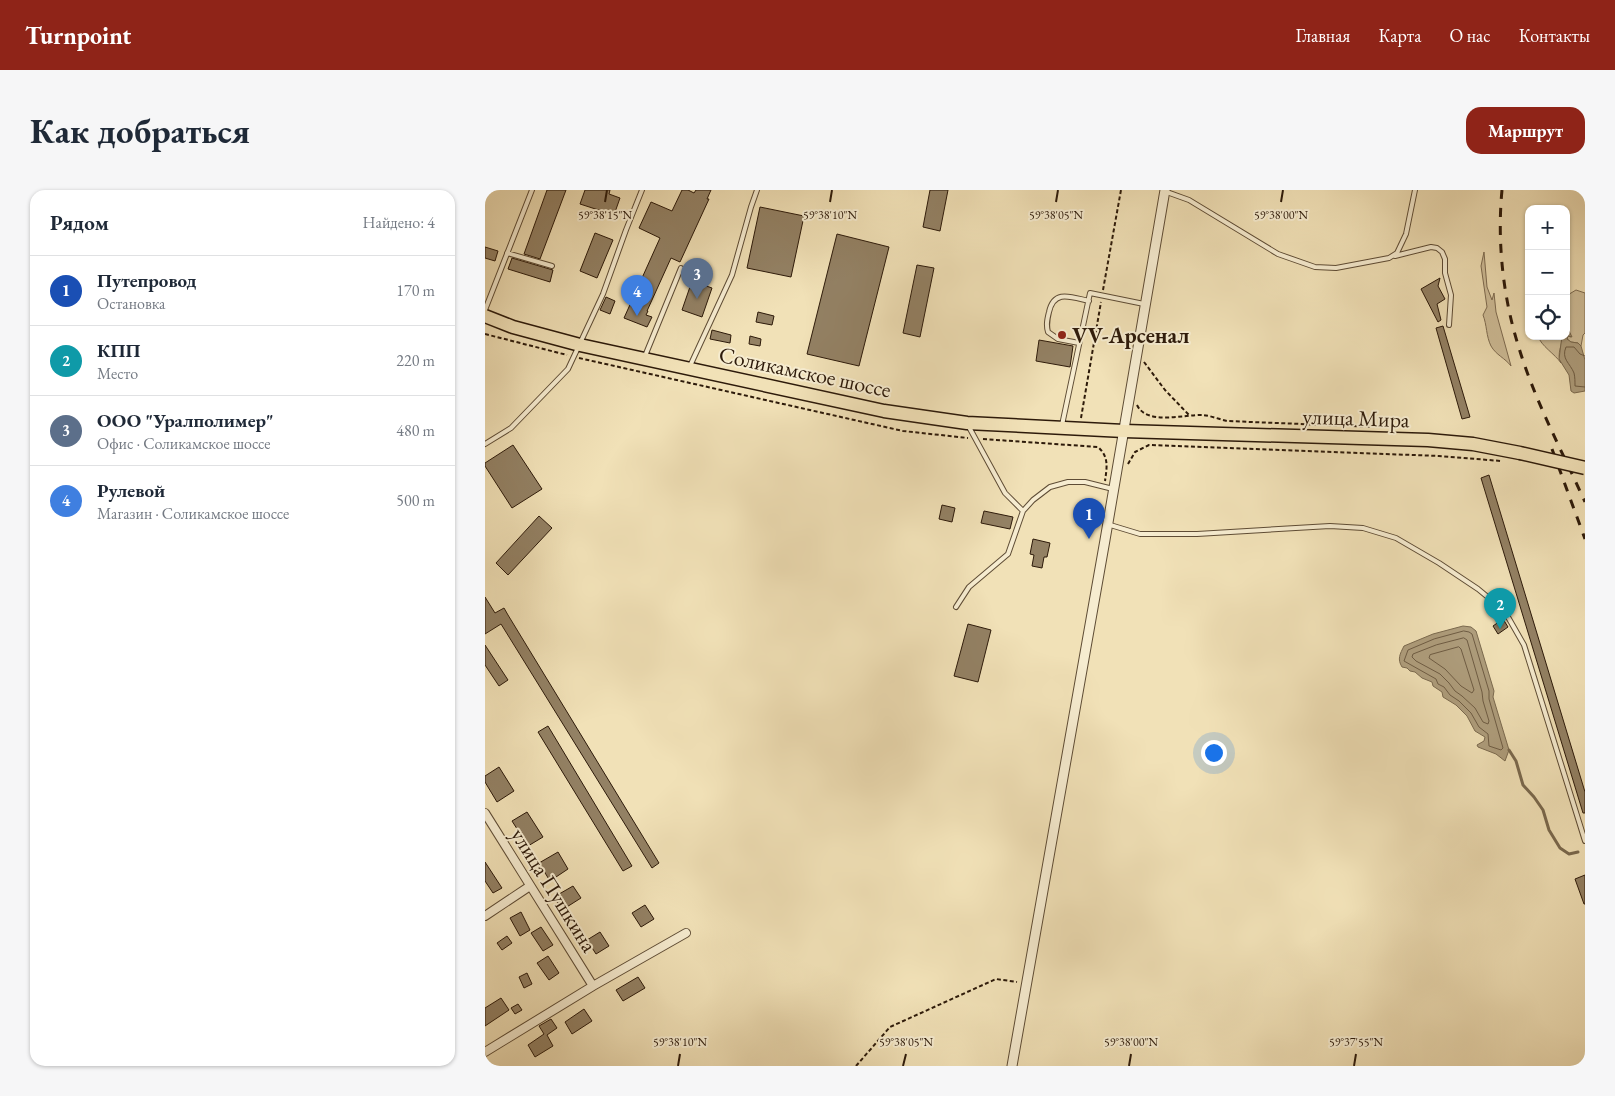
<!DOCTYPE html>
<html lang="ru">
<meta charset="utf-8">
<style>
body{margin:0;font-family:"EB Garamond",serif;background:#f6f6f7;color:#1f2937}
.controls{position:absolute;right:15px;top:15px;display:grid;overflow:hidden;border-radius:10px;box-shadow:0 1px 4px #0004}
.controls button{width:45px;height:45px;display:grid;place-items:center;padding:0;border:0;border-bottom:1px solid #e0e1e3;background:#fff;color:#1f2937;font:25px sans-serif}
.you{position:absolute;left:728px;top:562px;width:18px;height:18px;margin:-12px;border:4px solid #fff;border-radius:50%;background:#1a73e8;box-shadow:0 0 0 8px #1a73e833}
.badge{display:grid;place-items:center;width:32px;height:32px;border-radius:50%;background:#8f2418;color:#fff;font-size:16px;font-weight:700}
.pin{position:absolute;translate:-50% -41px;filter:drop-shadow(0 1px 2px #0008)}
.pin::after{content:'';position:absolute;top:26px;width:18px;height:15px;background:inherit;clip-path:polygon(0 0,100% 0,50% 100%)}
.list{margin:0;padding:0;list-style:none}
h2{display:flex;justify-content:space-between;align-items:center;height:65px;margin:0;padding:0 20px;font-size:21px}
h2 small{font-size:16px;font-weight:400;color:#747a83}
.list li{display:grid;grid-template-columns:32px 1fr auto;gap:15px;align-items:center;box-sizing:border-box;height:70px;padding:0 20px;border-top:1px solid #e0e1e3}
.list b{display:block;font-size:19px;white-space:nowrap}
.list p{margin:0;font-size:16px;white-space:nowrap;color:#747a83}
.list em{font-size:16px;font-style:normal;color:#747a83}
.icon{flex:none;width:28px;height:28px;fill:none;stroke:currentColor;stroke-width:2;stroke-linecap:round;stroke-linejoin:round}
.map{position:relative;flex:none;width:1100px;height:876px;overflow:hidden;border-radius:15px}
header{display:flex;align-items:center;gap:30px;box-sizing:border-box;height:70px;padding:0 25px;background:#8f2418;color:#fff}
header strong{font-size:24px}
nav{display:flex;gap:28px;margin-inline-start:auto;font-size:18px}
.intro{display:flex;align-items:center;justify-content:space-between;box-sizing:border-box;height:120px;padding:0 30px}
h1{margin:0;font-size:35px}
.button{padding:12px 22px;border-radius:15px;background:#8f2418;color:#fff;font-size:18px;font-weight:700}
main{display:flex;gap:30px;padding:0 30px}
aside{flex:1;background:#fff;border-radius:15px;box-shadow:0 1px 4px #0004}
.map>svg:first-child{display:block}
</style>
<header>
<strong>Turnpoint</strong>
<nav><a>Главная</a><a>Карта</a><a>О нас</a><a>Контакты</a></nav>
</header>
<div class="intro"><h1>Как добраться</h1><a class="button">Маршрут</a></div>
<main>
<aside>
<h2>Рядом<small>Найдено: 4</small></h2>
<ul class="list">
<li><span class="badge" style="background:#1a4fb4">1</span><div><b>Путепровод</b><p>Остановка</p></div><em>170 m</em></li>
<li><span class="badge" style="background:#0f9aa8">2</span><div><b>КПП</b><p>Место</p></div><em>220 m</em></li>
<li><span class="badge" style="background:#5c6f8a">3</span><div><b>OOO &quot;Уралполимер&quot;</b><p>Офис · Соликамское шоссе</p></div><em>480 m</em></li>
<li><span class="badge" style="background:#3f7fe0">4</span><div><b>Рулевой</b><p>Магазин · Соликамское шоссе</p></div><em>500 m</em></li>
</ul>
</aside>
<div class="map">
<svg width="1100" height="876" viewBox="0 0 1100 876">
<rect width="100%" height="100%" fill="#f1e1b7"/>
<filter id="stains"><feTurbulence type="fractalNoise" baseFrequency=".004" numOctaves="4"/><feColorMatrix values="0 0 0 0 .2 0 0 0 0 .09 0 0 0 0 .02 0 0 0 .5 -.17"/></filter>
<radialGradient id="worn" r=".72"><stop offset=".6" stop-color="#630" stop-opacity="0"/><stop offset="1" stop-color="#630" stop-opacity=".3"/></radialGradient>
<path fill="#d0bf9a" stroke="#7e6c52" d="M999 62 1002 97 1007 110 1009 103 1011 122 1026 176C1020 168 1011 165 1006 156 1001 146 1002 135 998 125L1002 117 996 76Z
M1091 100 1100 103V143L1098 145 1096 156 1093 153 1086 152 1082 149 1083 146 1086 147 1084 141 1081 140V106Z
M1053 146H1077C1078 155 1071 163 1076 173 1070 164 1056 156 1053 146Z"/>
<path fill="#ae9d7c" stroke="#7a694e" d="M1081 140 1084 141 1087 147 1083 146 1082 149 1086 152 1093 153 1096 156 1100 170V201L1089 203 1086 201 1084 185 1074 169 1077 146H1081Z
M978 436 986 437 991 441 1009 501 1008 507 1024 560 1020 571 1011 564 993 557 992 555 999 551 1000 547 990 541 982 526 971 515 958 507 957 502 948 496 947 492 937 488 930 482 925 481 922 478 917 477C912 469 915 464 919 456L948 444Z"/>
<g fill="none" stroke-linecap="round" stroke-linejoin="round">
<path stroke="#6e5c43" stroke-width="1" d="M1100 166 1095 164 1089 157H1081C1076 169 1085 173 1089 183 1090 187 1090 192 1090 196L1100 197
M979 441 984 442 987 444 1004 501V509L1018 558 1016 560 1004 556 1003 544 994 537 986 523 974 511 965 505 959 497 953 494 951 489 919 471 923 460 949 449Z
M979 448 982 450 997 502 998 511 1004 531 1003 534 998 532 990 518 977 506 970 501 964 493 955 484 931 471 927 467 928 464 951 455Z
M974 457 976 459 989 500 987 503 976 496 960 479 944 468 945 465Z"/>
<path stroke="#7a694e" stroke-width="3" d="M1024 560 1031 571 1038 595 1049 607 1058 620 1064 640 1075 658 1084 664 1093 662"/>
</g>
<path fill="#938164" stroke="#2d1a0a" d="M62 0H81L55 69 39 64Z
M100 0H125L124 4 135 8 129 25 95 14Z
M197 0H203L209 3 211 0H226L222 9H224L195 72 186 68 162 121H163L161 125 167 127 162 137 139 128 175 48 154 38 166 12 187 21Z
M445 0H463L455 41 438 37Z
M275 17 319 26 306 87 262 78Z
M110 43 128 50 112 88 95 81Z
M352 44 404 57 374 176 322 164Z
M0 57 13 61 10 71 0 68Z
M27 68 68 80 65 92 23 79Z
M432 75 449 78 435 147 418 143Z
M955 88 953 96 960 109 952 114 956 130 953 132 936 99Z
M207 91 227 98 217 127 197 120Z
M121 107 130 111 125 124 115 120Z
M273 122 289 126 287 135 271 132Z
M958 136 985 227 977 229 951 138Z
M227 140 246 145 245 153 225 149Z
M265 146 276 149 275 156 264 154Z
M554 150 588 156 585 177 551 171Z
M28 255 57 299 27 318 0 276V273Z
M1004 285 1100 602V623H1098L996 288Z
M457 315 470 318 467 332 454 329Z
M499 321 528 327 525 339 496 333Z
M54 326 67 338 23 385 11 373Z
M548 349 565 353 562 367H559L557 378 547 376 549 365 545 364Z
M0 407 10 423 19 418 23 425 174 673 167 678 16 434 0 444Z
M1018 429 1023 437 1013 444 1008 436Z
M483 434 506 440 493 492 469 486Z
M0 455 23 490 14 496 0 475Z
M63 536 147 676 138 681 53 542Z
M14 577 29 601 12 612 0 592V586Z
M42 622 58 647 43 656 27 631Z
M73 662 83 679 65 691 54 673Z
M0 672 17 698 8 703 0 691Z
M1100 685V714H1099L1090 689Z
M88 696 96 708 77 720 69 707Z
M160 715 169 729 156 737 147 723Z
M36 722 45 740 35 746 25 728Z
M56 737 68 755 58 761 46 743Z
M115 742 124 756 111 764 102 750Z
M22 746 27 753 17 760 12 753Z
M63 766 74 783 64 790 52 773Z
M42 783 47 794 39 798 34 787Z
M153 787 160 798 138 811 131 800Z
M16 808 24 820 0 836V818Z
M33 814 37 820 30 824 26 818Z
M99 819 107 831 87 844 80 832Z
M66 829 72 838 62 845 68 856 50 867 43 855 59 844 54 836Z"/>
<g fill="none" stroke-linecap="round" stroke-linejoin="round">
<g stroke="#5e4c35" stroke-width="6">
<path id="service" d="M679 1 704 10 793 64 830 77 851 78 904 68 912 63 921 44 930 0
M22 63 67 76
M910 66 946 57 952 58 957 62 960 69V83L966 105 964 135
M0 120 47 0
M594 153 573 149 563 142C561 135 562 130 564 122 569 99 586 107 604 111
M160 166 196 78
M205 176 247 85 266 17 272 0
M577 235 605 103 659 114
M484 237 520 303 538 321
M0 254 26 238 83 179 118 104 141 40 157 0
M622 334 655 344H712L845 336 878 338 911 348 954 373 993 399 1010 413 1023 427 1039 455 1100 651
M471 417 484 397 523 364 538 321 548 310 565 297 583 292H600L628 299"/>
</g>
<g stroke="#5e4c35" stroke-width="10">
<path id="minor" d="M0 623 108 796
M0 726 45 696
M0 862 108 796 201 743"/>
</g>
<g stroke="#5e4c35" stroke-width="11">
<path id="tertiary" d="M527 876 620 350 680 0"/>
</g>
<g stroke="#2d1a0a" stroke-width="15">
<path id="trunk" d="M0 126 28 137 95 155 399 221 482 233 639 241 943 250 988 254 1035 263"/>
</g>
<path stroke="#2d1a0a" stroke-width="2" stroke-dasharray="4 2.5" stroke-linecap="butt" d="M618 100 636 0
M0 144 82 165
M94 168 418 241 483 248
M659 172 680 200 704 225
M652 215C662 236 700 224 718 225 726 226 734 229 742 231L891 237
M596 228 616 112
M498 249 613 257C624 267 622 277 620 291
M643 274 650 262 664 255 954 266 1016 271
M371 876 405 837 511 789 532 792"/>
<use href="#service" stroke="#f6ecd0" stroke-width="4"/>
<use href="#minor" stroke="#f6ecd0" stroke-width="8"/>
<use href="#tertiary" stroke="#f6ecd0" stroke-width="9"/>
<use href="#trunk" stroke="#f1e1b7" stroke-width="12"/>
<path stroke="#2d1a0a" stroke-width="3" stroke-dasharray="9 9" stroke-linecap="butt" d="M1017 0C1012 52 1018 108 1034 158 1050 211 1077 261 1100 312
M1067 259 1100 349"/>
<g stroke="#2d1a0a" stroke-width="15" stroke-linecap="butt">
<path id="trunk-bridge" d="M1035 263 1100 278"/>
</g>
<use href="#trunk-bridge" stroke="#f1e1b7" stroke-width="12"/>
</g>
<path fill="none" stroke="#2d1a0a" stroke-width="2" d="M120 12 122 0M345 12 347 0M571 12 573 0M796 12 798 0M193 876 195 864M418 876 421 864M644 876 646 864M869 876 871 864"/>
<circle fill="#8f2418" stroke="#f6ecd0" stroke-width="2" cx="577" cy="145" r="5"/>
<g text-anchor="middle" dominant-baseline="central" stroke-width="4" stroke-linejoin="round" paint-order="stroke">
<g font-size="22" font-weight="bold" fill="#2d1a0a" stroke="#f6ecd0" text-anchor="start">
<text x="587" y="145">VV-Арсенал</text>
</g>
<g font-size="22" fill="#2d1a0a" stroke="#f6ecd0">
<text transform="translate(320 182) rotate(12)">Соликамское шоссе</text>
<text transform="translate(871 228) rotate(2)">улица Мира</text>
<text transform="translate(69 700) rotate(58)">улица Пушкина</text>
</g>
</g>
<g font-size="12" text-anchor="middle" fill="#2d1a0a" stroke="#f6ecd0" stroke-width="4" stroke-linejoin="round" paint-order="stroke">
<text x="120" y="29">59°38'15"N</text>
<text x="345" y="29">59°38'10"N</text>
<text x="571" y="29">59°38'05"N</text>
<text x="796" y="29">59°38'00"N</text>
<text x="195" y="856">59°38'10"N</text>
<text x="421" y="856">59°38'05"N</text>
<text x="646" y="856">59°38'00"N</text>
<text x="871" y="856">59°37'55"N</text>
</g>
<rect width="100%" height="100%" filter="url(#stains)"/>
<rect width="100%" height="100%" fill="url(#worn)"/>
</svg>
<div class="controls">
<button>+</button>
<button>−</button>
<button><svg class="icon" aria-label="locate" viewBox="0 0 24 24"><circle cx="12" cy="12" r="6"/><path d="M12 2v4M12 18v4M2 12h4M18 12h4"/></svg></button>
</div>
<div class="you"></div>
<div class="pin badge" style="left:604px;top:349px;background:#1a4fb4">1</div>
<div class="pin badge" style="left:1015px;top:439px;background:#0f9aa8">2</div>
<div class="pin badge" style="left:212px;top:109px;background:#5c6f8a">3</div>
<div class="pin badge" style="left:152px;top:126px;background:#3f7fe0">4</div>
</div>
</main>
